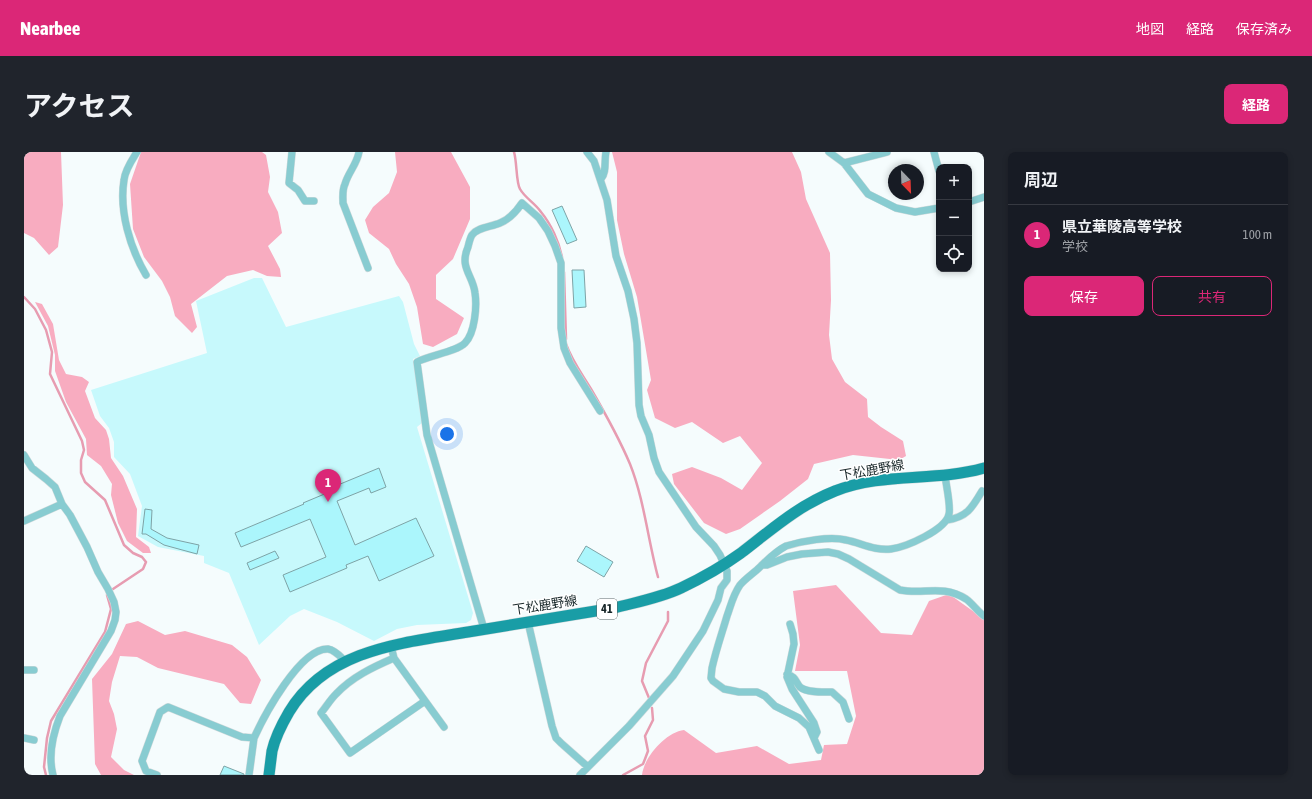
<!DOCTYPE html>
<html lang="ja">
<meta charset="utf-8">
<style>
body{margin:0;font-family:"Asap Condensed","Noto Sans JP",sans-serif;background:#20242c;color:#f1f3f6}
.controls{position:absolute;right:12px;top:12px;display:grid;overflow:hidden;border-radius:8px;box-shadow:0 2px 6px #0003}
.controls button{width:36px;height:36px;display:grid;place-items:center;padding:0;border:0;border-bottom:1px solid #363941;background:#171b24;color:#f1f3f6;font:20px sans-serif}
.compass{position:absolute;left:864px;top:12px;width:36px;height:36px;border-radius:50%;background:#171b24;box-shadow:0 2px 6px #0003;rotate:157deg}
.you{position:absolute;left:423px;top:282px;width:14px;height:14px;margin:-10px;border:3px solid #fff;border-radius:50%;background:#1a73e8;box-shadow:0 0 0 6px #1a73e833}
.badge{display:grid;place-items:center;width:26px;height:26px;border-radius:50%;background:#db2777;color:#fff;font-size:13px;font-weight:700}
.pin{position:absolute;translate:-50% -33px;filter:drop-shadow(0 1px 2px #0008)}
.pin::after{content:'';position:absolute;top:21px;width:14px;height:12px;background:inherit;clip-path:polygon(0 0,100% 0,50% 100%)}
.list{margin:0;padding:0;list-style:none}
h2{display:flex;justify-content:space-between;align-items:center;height:52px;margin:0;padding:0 16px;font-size:17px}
h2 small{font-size:13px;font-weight:400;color:#9ea1a6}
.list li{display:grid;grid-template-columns:26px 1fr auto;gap:12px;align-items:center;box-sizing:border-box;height:60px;padding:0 16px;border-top:1px solid #363941}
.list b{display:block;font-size:15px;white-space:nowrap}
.list p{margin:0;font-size:13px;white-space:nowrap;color:#9ea1a6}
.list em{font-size:13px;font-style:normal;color:#9ea1a6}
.actions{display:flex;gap:8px;padding:12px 16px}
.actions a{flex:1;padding:9px 0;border:1px solid #db2777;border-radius:8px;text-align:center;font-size:14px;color:#db2777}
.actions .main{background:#db2777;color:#fff}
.icon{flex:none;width:22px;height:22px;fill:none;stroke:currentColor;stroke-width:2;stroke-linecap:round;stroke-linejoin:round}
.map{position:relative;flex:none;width:960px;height:623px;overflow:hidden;border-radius:8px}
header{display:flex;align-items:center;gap:24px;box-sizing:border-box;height:56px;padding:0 20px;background:#db2777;color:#fff}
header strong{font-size:19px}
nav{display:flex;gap:22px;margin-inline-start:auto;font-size:14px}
.intro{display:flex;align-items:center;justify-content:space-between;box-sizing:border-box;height:96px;padding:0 24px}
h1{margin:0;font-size:28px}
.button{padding:10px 18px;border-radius:8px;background:#db2777;color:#fff;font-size:14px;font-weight:700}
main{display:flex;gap:24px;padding:0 24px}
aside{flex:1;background:#171b24;border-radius:8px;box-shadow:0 2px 6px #0003}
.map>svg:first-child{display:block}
</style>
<header>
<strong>Nearbee</strong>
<nav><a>地図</a><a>経路</a><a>保存済み</a></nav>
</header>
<div class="intro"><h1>アクセス</h1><a class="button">経路</a></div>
<main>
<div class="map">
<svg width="960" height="623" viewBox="0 0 960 623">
<rect width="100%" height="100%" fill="#f5fcfd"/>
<path fill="#c7f9fc" d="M230 126H238L262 175 375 144 379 150 390 192 396 204 389 207 398 271 393 275 449 461 447 468 442 471 393 473 373 477 350 489 313 470 280 457 266 464 235 493 205 421 180 411V404L134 395 114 384 118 354 106 322 90 305V290L85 276 76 264 67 238 183 201 172 149Z"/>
<path fill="#f8acc0" d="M0 0H37L39 53 34 95 25 103 10 86 0 81Z
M117 0H238L242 3 246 25 244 40 254 60 258 81 244 94 256 117 257 125 243 124 229 118 203 124 167 152 173 175 168 181 151 164 146 145 138 129 120 105 109 77 106 32Z
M371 0H427L446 35V67L429 107 412 123V147L440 166 433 182 409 195 399 192 393 155 385 132 372 112 365 97 345 81 341 68 349 55 365 41 373 20Z
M588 0H768L777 20 782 47 806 101 807 148 805 183 808 207 821 230 843 247 844 265 857 275 879 289 882 304 875 308 829 303 790 312 784 327 756 349 716 377 702 382 680 371 650 332 648 322 668 315 697 326 718 338 738 311 716 284 699 291 668 270 651 276 631 266 623 238 627 228 613 145 600 102 593 68V20Z
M11 150 18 152 29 172 35 208 42 222 58 225 65 230 61 239 71 266 82 278 85 287 87 306 99 324 113 357 112 385 125 395 127 401H119L103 389 94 371 87 343 88 332 77 314 63 303 62 287 42 250 31 219V203L24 174Z
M812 433 857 481 888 483 905 449 925 442 960 467V623H618C620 605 642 580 660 578L692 601 733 594 765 612 797 608 800 593 823 592 832 564 823 519H771L776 493 769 439Z
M114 469 141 483 161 479 208 493 223 505 237 528 227 552 216 551 200 532 134 516 113 505 96 504 88 530 85 549 90 562 93 577 87 605 100 618 110 623H77L71 612 68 527 88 502 102 472Z"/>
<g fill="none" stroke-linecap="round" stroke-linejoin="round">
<path stroke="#e79cb1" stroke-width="2.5" d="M490 0C493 9 492 31 496 37 501 46 511 51 517 60 527 72 535 90 538 105
M540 120 542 187
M0 145 11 157 22 178 28 200 26 222 58 289 60 298 57 308V321L61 330 81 348 100 393 109 401 118 405 122 410 119 417 89 437
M542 192C548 209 558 222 567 237 581 261 595 286 606 312 620 347 624 388 634 425
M625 546 618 529 622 511 644 469V460
M22 623 20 615 23 586 27 569 81 480 87 457 83 443
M599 623 619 612 621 607 624 599 621 584 629 568 628 556"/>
</g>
<path fill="#abf6fc" stroke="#7ea3a6" d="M538 54 553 88 543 92 528 58Z
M548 118H560L562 155 550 156Z
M355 316 362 335 347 341 345 336 313 349 331 393 392 366 410 404 355 429 344 404 322 413 323 416 266 440 259 423 302 405 286 367 217 395 211 381 280 352 279 351 310 338 309 335Z
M121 357 128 358 127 377 143 386 175 393 173 402 140 393 122 382H118Z
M562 394 589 410 580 425 553 409Z
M251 399 255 406 226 418 223 411Z
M200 614 220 622V623H196Z"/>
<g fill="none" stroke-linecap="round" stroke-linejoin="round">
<g stroke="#d1dadb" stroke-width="8">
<path id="minor" d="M113 0C108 8 101 18 100 28 95 59 106 96 122 123
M268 0 265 31 274 38 281 49H290
M335 0C333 12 324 21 321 32 318 38 319 44 319 51L344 116
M805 0 820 11 844 42 872 56 891 60 915 56
M910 0 915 19
M820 11 863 0
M577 27C583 20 580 9 582 0
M945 50 960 45
M0 303 8 316 22 327 31 335 38 352 46 363 63 395 74 420 84 437 90 450 92 460 91 468 87 479 36 564C29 582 24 604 29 623
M923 368C943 365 948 356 958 339
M0 369 38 352
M738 413H743L763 405 778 402 804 400 814 402 825 407 876 438C900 443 918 432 942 447 949 452 953 459 960 464
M504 470 528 574 532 586 537 591 564 615
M766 472 769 482 770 492 763 525 768 537 790 571 793 580 790 586
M460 477 403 283 393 210C406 203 432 200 441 191 451 181 453 154 451 141 449 123 435 116 444 95 445 91 446 86 448 83 454 75 467 75 476 71 486 67 492 60 498 51L515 66 524 79 531 94 537 111V176L540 196 546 211 576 259
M367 494 370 506 420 575
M370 506C349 515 328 525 312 542 306 548 302 555 297 561L326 601 401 549
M0 518H10
M763 522C772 525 771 529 776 535 783 541 799 540 808 540L819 550 825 567
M0 586 10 588
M230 586C240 564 276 496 304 497 311 498 317 505 321 509
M795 598 785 575 775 566 751 554 741 544 733 540H715L700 537 689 529 687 526 688 516C692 498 698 481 703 464 707 453 709 443 716 433 722 426 730 421 736 415 744 407 752 399 762 394 778 389 806 384 822 388 837 391 851 399 867 397 882 395 922 378 925 362 927 354 922 333 921 323
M133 623 122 619 118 609 136 560 144 555 218 585 230 586 225 623
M556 623 605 574 649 524 679 479 694 448 697 436 703 428V419L696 403 690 394 672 375 635 320 630 306 625 283 617 264 615 253 613 191 610 167 604 139 592 104 583 48 570 9 563 0"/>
</g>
<g stroke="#d1dadb" stroke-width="12">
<path id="primary" d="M245 623C246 615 247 607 248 599 251 586 258 572 265 560 303 497 378 491 444 480 493 472 542 464 590 456 613 450 636 446 657 436 678 426 699 414 717 401 747 378 775 353 811 339 858 320 911 330 960 316"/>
</g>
<use href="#minor" stroke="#88ccd1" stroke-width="7"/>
<use href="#primary" stroke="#199da6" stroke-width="11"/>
</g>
<g text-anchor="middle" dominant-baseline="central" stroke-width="3" stroke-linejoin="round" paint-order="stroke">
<rect fill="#fff" stroke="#5d6768" stroke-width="1" x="573" y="447" width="20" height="20" rx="3"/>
<g font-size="12" font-weight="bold" fill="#172628">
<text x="583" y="457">41</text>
</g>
<g font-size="13" fill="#172628" stroke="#fff">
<text transform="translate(848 318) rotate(-10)">下松鹿野線</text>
<text transform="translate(521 453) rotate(-9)">下松鹿野線</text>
</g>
</g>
</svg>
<div class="controls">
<button>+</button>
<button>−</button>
<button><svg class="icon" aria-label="locate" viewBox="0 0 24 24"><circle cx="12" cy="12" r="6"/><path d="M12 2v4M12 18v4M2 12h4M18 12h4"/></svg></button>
</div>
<svg class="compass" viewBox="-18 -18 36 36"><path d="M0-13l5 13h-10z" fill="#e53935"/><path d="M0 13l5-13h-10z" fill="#9ea1a6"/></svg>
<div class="you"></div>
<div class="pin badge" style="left:304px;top:350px">1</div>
</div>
<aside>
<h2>周辺<small></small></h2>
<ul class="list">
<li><span class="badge">1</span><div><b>県立華陵高等学校</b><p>学校</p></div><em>100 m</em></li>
</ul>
<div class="actions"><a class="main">保存</a><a>共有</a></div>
</aside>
</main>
